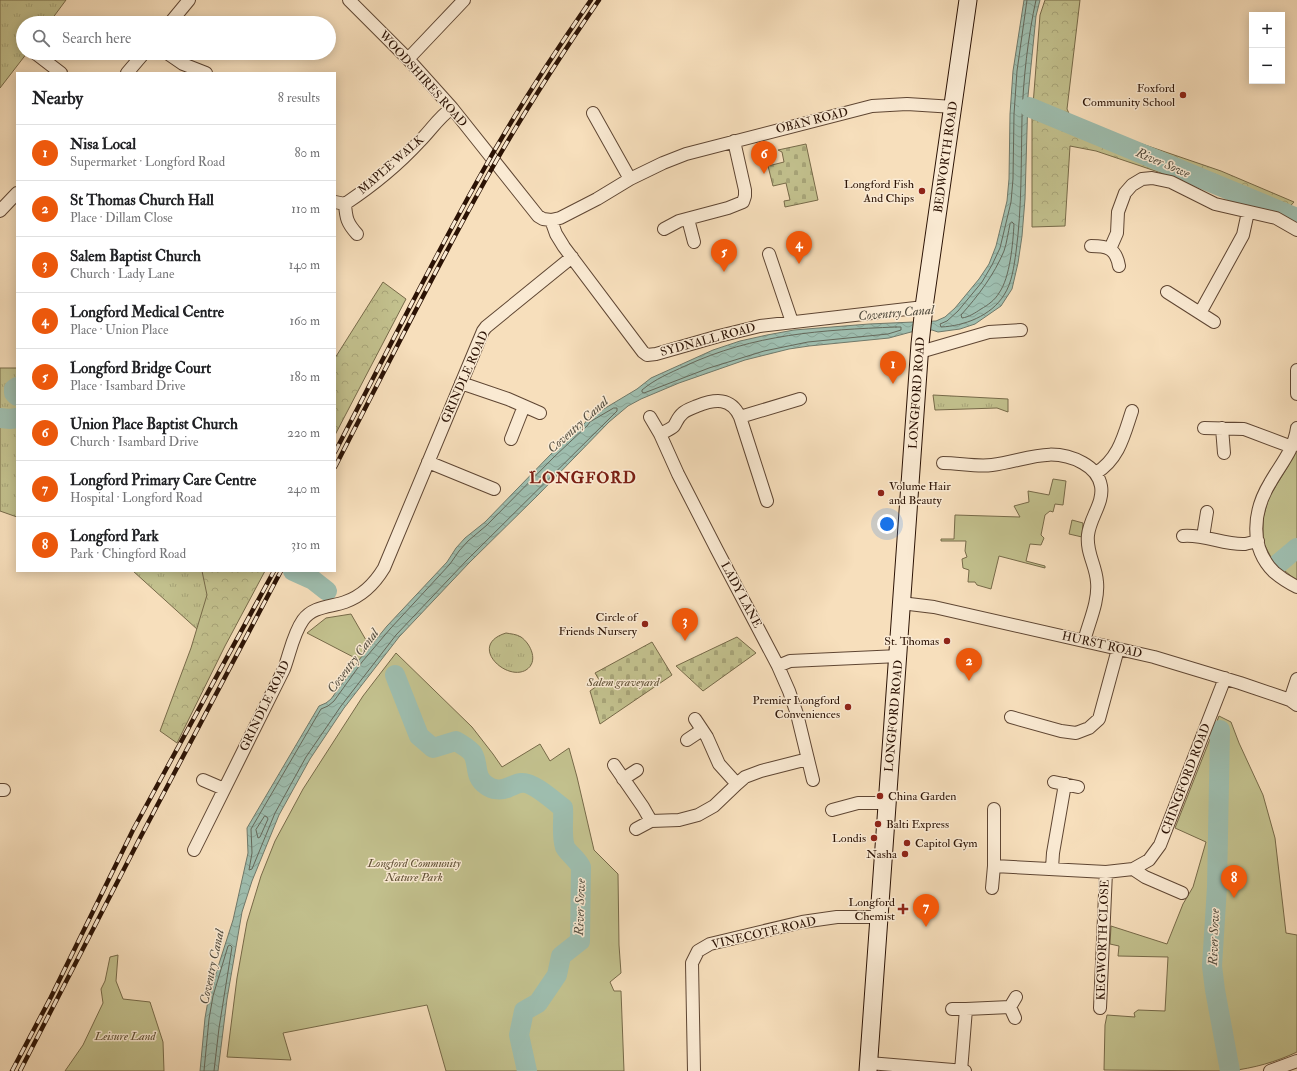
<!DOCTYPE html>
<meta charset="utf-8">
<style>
body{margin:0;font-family:"IM FELL Double Pica",serif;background:#f2f2f2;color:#202124}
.controls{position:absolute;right:12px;top:12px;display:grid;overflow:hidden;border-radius:0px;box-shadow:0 2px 10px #0003}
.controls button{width:36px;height:36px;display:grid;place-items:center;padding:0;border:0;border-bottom:1px solid #e0e0e0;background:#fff;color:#202124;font:20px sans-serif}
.you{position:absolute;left:887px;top:524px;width:14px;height:14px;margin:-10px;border:3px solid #fff;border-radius:50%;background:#1a73e8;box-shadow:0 0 0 6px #1a73e833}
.badge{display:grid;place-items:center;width:26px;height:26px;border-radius:50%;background:#ea580c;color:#fff;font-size:13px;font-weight:700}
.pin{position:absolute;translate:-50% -33px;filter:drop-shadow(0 1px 2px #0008)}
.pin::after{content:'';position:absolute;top:21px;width:14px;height:12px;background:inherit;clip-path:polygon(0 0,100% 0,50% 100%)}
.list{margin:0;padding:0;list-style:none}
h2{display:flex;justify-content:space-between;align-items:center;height:52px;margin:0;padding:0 16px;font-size:17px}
h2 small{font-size:13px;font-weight:400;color:#757577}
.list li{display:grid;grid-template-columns:26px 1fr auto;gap:12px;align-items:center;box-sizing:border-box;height:56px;padding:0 16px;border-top:1px solid #e0e0e0}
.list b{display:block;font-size:15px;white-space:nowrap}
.list p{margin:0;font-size:13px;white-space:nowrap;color:#757577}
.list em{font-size:13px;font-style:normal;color:#757577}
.icon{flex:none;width:22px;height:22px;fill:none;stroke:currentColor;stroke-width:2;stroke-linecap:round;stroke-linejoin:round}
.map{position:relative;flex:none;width:1297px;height:1071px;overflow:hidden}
.search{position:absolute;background:#fff;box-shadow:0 2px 10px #0003;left:16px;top:16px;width:320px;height:44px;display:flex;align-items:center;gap:10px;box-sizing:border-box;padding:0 14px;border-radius:22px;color:#757577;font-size:15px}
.panel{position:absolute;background:#fff;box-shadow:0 2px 10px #0003;left:16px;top:72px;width:320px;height:500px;border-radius:0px}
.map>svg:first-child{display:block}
</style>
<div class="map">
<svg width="1297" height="1071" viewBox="0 0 1297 1071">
<defs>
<pattern id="grass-tufts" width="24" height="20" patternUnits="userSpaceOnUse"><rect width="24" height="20" fill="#c2c08d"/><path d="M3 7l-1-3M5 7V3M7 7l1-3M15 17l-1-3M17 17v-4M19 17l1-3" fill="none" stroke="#a7a478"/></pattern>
<pattern id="forest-crowns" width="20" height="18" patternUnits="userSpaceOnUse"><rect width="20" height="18" fill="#c2c08d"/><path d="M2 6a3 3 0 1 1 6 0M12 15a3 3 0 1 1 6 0" fill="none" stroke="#a7a478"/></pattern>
<pattern id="cemetery-stones" width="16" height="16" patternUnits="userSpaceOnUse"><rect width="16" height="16" fill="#c2c08d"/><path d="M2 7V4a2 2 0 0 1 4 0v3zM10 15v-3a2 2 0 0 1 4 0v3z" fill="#a7a478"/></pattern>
<pattern id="water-waves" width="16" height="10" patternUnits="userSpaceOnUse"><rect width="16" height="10" fill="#9ebdae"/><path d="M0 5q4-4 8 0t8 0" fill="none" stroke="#88a294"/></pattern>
</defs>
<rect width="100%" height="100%" fill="#f7dfbc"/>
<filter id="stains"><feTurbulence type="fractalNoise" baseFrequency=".005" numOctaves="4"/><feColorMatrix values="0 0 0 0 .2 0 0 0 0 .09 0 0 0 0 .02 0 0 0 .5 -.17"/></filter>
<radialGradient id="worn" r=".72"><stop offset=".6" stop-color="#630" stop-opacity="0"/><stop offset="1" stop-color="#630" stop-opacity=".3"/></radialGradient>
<path fill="url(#grass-tufts)" stroke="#776a49" d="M0 0H66L49 23H23V53H27L0 88Z
M0 368H17V517L0 511Z
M933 395 1008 399V412L997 408 935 410Z
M133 571H251L209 640Z
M506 633C511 634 516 634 521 637 531 644 539 662 526 670 506 682 467 645 506 633Z"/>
<path fill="url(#forest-crowns)" stroke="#776a49" d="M1045 0H1080L1067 109 1072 120 1221 171 1294 202 1283 214 1096 151 1070 146 1065 226 1032 227V118L1040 15Z
M383 282 406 299 335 435V358Z
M202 571H265L225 646 177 743 160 731 191 648 207 595Z"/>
<path fill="url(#cemetery-stones)" stroke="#776a49" d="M806 144 818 200 785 207 784 201 790 200 786 183 773 186 768 166 784 162 782 152 778 150Z
M737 637 756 653 703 691 676 666Z
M652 642 672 675 600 724 590 691 601 683 595 673Z"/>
<path fill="#c2c08d" stroke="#776a49" d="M1297 449V581L1273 561 1263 542V518L1269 497 1287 468Z
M1053 479 1066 481 1063 505 1055 504 1053 512 1050 511 1045 515 1041 535 1044 538 1041 545 1030 544 1026 561 1045 566V568L999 556 991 589 977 585 975 582H968L969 570 963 568 962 559 967 557 965 551 966 541H941V539H954L955 515 1020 517 1014 506 1029 502 1028 491 1049 495Z
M1072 520 1083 523 1082 537 1069 534Z
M351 614 370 647 359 660 307 633 326 618Z
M396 653 472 727 493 754 502 767 540 744 550 761 569 748 577 777 594 850 618 874 619 945 621 973 610 982 614 991H621L624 1071H446L427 1005 283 1033 291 1060 227 1057 237 978 247 922 261 876 275 841 303 789 363 696Z
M1219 716 1231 722 1239 743 1263 795 1275 838 1286 933 1297 935V1052C1276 1062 1254 1068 1230 1071L1104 1070 1105 1025 1107 1015 1135 1017 1134 1013 1138 1010 1165 1011 1168 957 1118 956 1119 946 1110 944 1111 926 1167 944 1183 904 1193 887 1206 842 1175 828Z
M118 955 116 981 123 999 150 1002 163 1042 164 1071H65L83 1045 103 1003 101 989 105 981 110 957Z"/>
<path fill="url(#water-waves)" stroke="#70796a" d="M1024 0H1040L1036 16 1028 96 1025 199 1022 236 1018 263 1012 289 1001 306 975 324 960 329 938 332 932 330 911 332 889 338 809 346 789 349 745 360 679 383 641 399 628 406 609 422 538 495 469 563 399 637 344 708 310 759 279 815 252 881 242 912 227 999 218 1071H200L205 1018 209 995 233 920 248 853 247 828 319 706 326 703 331 699 359 660 387 626 447 562 456 548 465 538 485 522 551 454 585 423 587 419 637 389 651 378 713 350 740 341 767 335 794 330 869 324 936 321 945 317 955 308 979 279 989 264 996 246 1007 201 1009 179 1010 114 1013 71Z"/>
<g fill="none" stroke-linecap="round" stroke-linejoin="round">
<path stroke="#65685a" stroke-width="1" d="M1027 0 1017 71 1014 114 1013 179 1011 202 1000 248 992 265 982 282 958 311 947 321 940 324 941 327C964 326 991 316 1004 295 1012 283 1014 266 1016 252 1022 207 1021 163 1022 118 1023 81 1028 36 1036 0
M1012 222 1014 224C1013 243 1010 278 999 293 995 300 988 305 981 309 975 313 969 317 962 318L961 315C978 296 994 275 1004 251 1007 242 1008 233 1010 224Z
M896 327H901V330L888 334 808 342 764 351 709 368 644 393 642 392V390C655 379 670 373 685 366 754 334 821 330 896 327Z
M614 408H617V411L467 560 396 635 341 706 306 757 275 813 252 869 249 870 252 853 251 829 321 709 328 706 334 701 362 662 390 629 450 564 459 551 468 541 487 525 554 457 587 426 590 422Z
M265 816 267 817 268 819 260 837 258 838 256 830Z
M204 1071 209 1019 213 996 228 946 230 945 232 947 219 1028 214 1071"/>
<path stroke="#9ebdae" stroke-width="20" d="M1029 107 1297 218
M17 387 14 389V393L17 396
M0 418 10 419 17 418
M1279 563 1297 548
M293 571 313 580 327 591
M395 675 419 736 433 748 456 741C462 745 470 749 473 754 479 765 474 777 486 785 492 790 502 791 509 787 513 786 517 783 521 783 532 781 554 801 563 808 564 820 561 835 565 847 568 853 577 859 581 867L580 941 561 956 557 975 538 1003 524 1011 519 1035 527 1071
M1220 730 1217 887 1212 966 1215 990 1230 1071"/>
<g stroke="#5f4633" stroke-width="14">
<path id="street" d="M349 0 408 59 452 108 538 216 543 219 551 220 560 218 597 199 630 179 663 163 686 154 872 106 907 104 954 107
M170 23 189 0
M35 53 61 73
M167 53 183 64 206 73
M408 59 464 0
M127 73 144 53
M593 113 630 179
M335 202 345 204C372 186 398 165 420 141 431 130 439 117 452 108
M345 204C346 218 347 223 357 234
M0 211 17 193
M688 219 694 242
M551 220 556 234 564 247 643 352 647 355 656 354 719 336 760 326 924 307
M664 229 679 221 728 208 743 202 745 196V190L734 141
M1091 246C1107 246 1116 248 1119 266
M1110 249 1117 233 1118 212 1125 193 1132 185 1142 179 1152 178 1171 182 1215 204 1276 218 1297 230
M769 254 792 322
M1167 292 1214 322
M1200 313 1243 235 1248 212
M920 352 989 332 1021 330
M1297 370V394
M461 383 508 399 540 413
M650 417 660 434 678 474 717 550 778 666 789 691 797 714 813 780
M740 417 800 399
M1204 428 1244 429 1292 447
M1222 428 1224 453
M1297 428C1294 450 1280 465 1270 483 1253 511 1249 547 1274 572 1281 578 1289 583 1297 587
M660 434C664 432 671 429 674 426 677 421 678 417 683 413 686 410 692 408 697 406 715 399 731 397 740 417L767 501
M511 439 524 406
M428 462 494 489
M943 463C959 463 976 467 992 465 1025 461 1050 445 1083 463 1092 468 1099 475 1101 486 1104 503 1090 517 1088 535 1086 553 1096 565 1097 582 1099 601 1089 622 1084 641
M1096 473C1119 459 1124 435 1132 411
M1183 536C1204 534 1224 545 1245 544 1249 543 1254 542 1258 541
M1203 537 1207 512
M901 603 934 607 1154 657 1240 683 1290 700 1297 705
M778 666 790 661 899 656
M1290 700 1297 679
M1011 717 1061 731 1076 733 1089 728 1099 719 1118 649
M695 719 707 737 719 764 737 784
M687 740 702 730
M614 765 643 807 651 821
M623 779 637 770
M203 780 224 789
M1054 782 1078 787
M0 790H4
M832 810 858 803H887
M636 829 651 821 679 820 698 815 714 806 737 784 745 777 761 771 808 759
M194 850 284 669C290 653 293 634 303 620 313 606 331 607 345 602 362 596 375 583 384 568L483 331 486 327 572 257
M994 866 1106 872 1133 869 1149 860 1160 845 1225 678
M1052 868 1053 853 1065 784
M1133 869 1145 877 1182 893
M992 888 994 866V809
M1100 1008 1106 872
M952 1009H966L1010 1007
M1015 1018 1010 1007 1016 997
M869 1063 965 1071
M694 1071 692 963 698 951 710 944 802 922 837 917H880
M961 1071 966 1009
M1270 1071 1297 1061"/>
</g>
<g stroke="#2c1305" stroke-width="19">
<path id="secondary" d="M868 1071 920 344 924 307 968 0"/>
</g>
<use href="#street" stroke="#faead3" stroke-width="12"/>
<use href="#secondary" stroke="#faead3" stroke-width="17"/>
<g stroke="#2c1305" stroke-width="4.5">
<path id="rail" d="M335 452C383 360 429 267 480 176 513 116 552 56 591 0
M335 467C385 370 433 274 486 179 520 118 559 58 599 0
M12 1071 51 997 133 830 274 571
M20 1071 140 838 281 571"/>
</g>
<use href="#rail" stroke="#faead3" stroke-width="3" stroke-dasharray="9" stroke-linecap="butt"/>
</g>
<g fill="#8f2418" stroke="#faead3" stroke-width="1.5">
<circle cx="1183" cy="95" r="4"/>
<circle cx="922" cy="191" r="4"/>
<circle cx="881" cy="493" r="4"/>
<circle cx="645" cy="624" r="4"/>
<circle cx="947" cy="641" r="4"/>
<circle cx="848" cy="707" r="4"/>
<circle cx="880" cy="796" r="4"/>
<circle cx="878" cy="824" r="4"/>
<circle cx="874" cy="838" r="4"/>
<circle cx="907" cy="843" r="4"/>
<circle cx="905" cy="854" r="4"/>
<path d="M901 903h4v4h4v4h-4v4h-4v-4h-4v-4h4z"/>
</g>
<g text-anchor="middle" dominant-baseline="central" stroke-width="3" stroke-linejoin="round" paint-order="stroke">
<g font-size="12" fill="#2c1305" stroke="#faead3">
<text transform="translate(423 79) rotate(48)">WOODSHIRES ROAD</text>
<text transform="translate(812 121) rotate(-14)">OBAN ROAD</text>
<text transform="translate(946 157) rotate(-82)">BEDWORTH ROAD</text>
<text transform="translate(391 165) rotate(-41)">MAPLE WALK</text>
<text transform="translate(708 340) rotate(-15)">SYDNALL ROAD</text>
<text transform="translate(465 377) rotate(-66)">GRINDLE ROAD</text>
<text transform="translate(917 393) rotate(-86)">LONGFORD ROAD</text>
<text transform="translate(741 595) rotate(62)">LADY LANE</text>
<text transform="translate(1102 645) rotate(13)">HURST ROAD</text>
<text transform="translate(265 706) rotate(-64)">GRINDLE ROAD</text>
<text transform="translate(894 716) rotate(-85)">LONGFORD ROAD</text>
<text transform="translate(1186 779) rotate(-69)">CHINGFORD ROAD</text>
<text transform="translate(764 933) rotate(-13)">VINECOTE ROAD</text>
<text transform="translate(1103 940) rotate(-88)">KEGWORTH CLOSE</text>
</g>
<g font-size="12" fill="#2c1305" stroke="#faead3" text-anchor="end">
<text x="1175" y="88">Foxford<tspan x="1175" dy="14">Community School</tspan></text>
<text x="914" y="184">Longford Fish<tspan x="914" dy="14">And Chips</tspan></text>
<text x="889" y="486" text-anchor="start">Volume Hair<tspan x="889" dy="14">and Beauty</tspan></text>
<text x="637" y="617">Circle of<tspan x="637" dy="14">Friends Nursery</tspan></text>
<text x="939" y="641">St. Thomas</text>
<text x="840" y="700">Premier Longford<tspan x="840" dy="14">Conveniences</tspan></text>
<text x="888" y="796" text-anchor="start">China Garden</text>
<text x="886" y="824" text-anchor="start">Balti Express</text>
<text x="866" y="838">Londis</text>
<text x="915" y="843" text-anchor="start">Capitol Gym</text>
<text x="897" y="854">Nasha</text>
<text x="895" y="902">Longford<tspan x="895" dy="14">Chemist</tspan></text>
</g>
<g font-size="12" font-style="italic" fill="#605035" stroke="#faead3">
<text x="623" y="682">Salem graveyard</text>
<text x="414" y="863">Longford Community<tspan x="414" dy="14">Nature Park</tspan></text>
<text x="125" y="1036">Leisure Land</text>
</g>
<g font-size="13" font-style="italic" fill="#544e40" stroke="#faead3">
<text transform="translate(1163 163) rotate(23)">River Sowe</text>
<text transform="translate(896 313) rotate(-5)">Coventry Canal</text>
<text transform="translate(578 425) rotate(-42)">Coventry Canal</text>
<text transform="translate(353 661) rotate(-53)">Coventry Canal</text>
<text transform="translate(580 907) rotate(-88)">River Sowe</text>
<text transform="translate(1214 937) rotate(-88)">River Sowe</text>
<text transform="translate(212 967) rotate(-78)">Coventry Canal</text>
</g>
<g font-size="16" font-weight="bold" letter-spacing="1" fill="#7a1f14" stroke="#faead3">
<text x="583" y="478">LONGFORD</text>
</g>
</g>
<rect width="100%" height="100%" filter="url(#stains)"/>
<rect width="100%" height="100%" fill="url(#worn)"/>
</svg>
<div class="controls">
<button>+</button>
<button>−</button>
</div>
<div class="you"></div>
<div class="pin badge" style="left:893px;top:384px">1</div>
<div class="pin badge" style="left:969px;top:681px">2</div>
<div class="pin badge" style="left:685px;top:641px">3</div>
<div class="pin badge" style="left:799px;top:264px">4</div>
<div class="pin badge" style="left:724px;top:272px">5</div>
<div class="pin badge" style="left:764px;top:174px">6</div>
<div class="pin badge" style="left:926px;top:927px">7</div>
<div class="pin badge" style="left:1234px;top:898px">8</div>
<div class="search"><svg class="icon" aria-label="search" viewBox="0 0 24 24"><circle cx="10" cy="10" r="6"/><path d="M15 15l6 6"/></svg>Search here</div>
<section class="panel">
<h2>Nearby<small>8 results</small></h2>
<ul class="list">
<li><span class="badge">1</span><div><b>Nisa Local</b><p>Supermarket · Longford Road</p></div><em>80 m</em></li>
<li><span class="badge">2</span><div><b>St Thomas Church Hall</b><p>Place · Dillam Close</p></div><em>110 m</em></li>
<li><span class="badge">3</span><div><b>Salem Baptist Church</b><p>Church · Lady Lane</p></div><em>140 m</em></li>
<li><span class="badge">4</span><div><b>Longford Medical Centre</b><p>Place · Union Place</p></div><em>160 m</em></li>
<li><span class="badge">5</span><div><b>Longford Bridge Court</b><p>Place · Isambard Drive</p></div><em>180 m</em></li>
<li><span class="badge">6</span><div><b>Union Place Baptist Church</b><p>Church · Isambard Drive</p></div><em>220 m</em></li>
<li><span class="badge">7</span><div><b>Longford Primary Care Centre</b><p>Hospital · Longford Road</p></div><em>240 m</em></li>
<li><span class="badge">8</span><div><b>Longford Park</b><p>Park · Chingford Road</p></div><em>310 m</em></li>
</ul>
</section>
</div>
